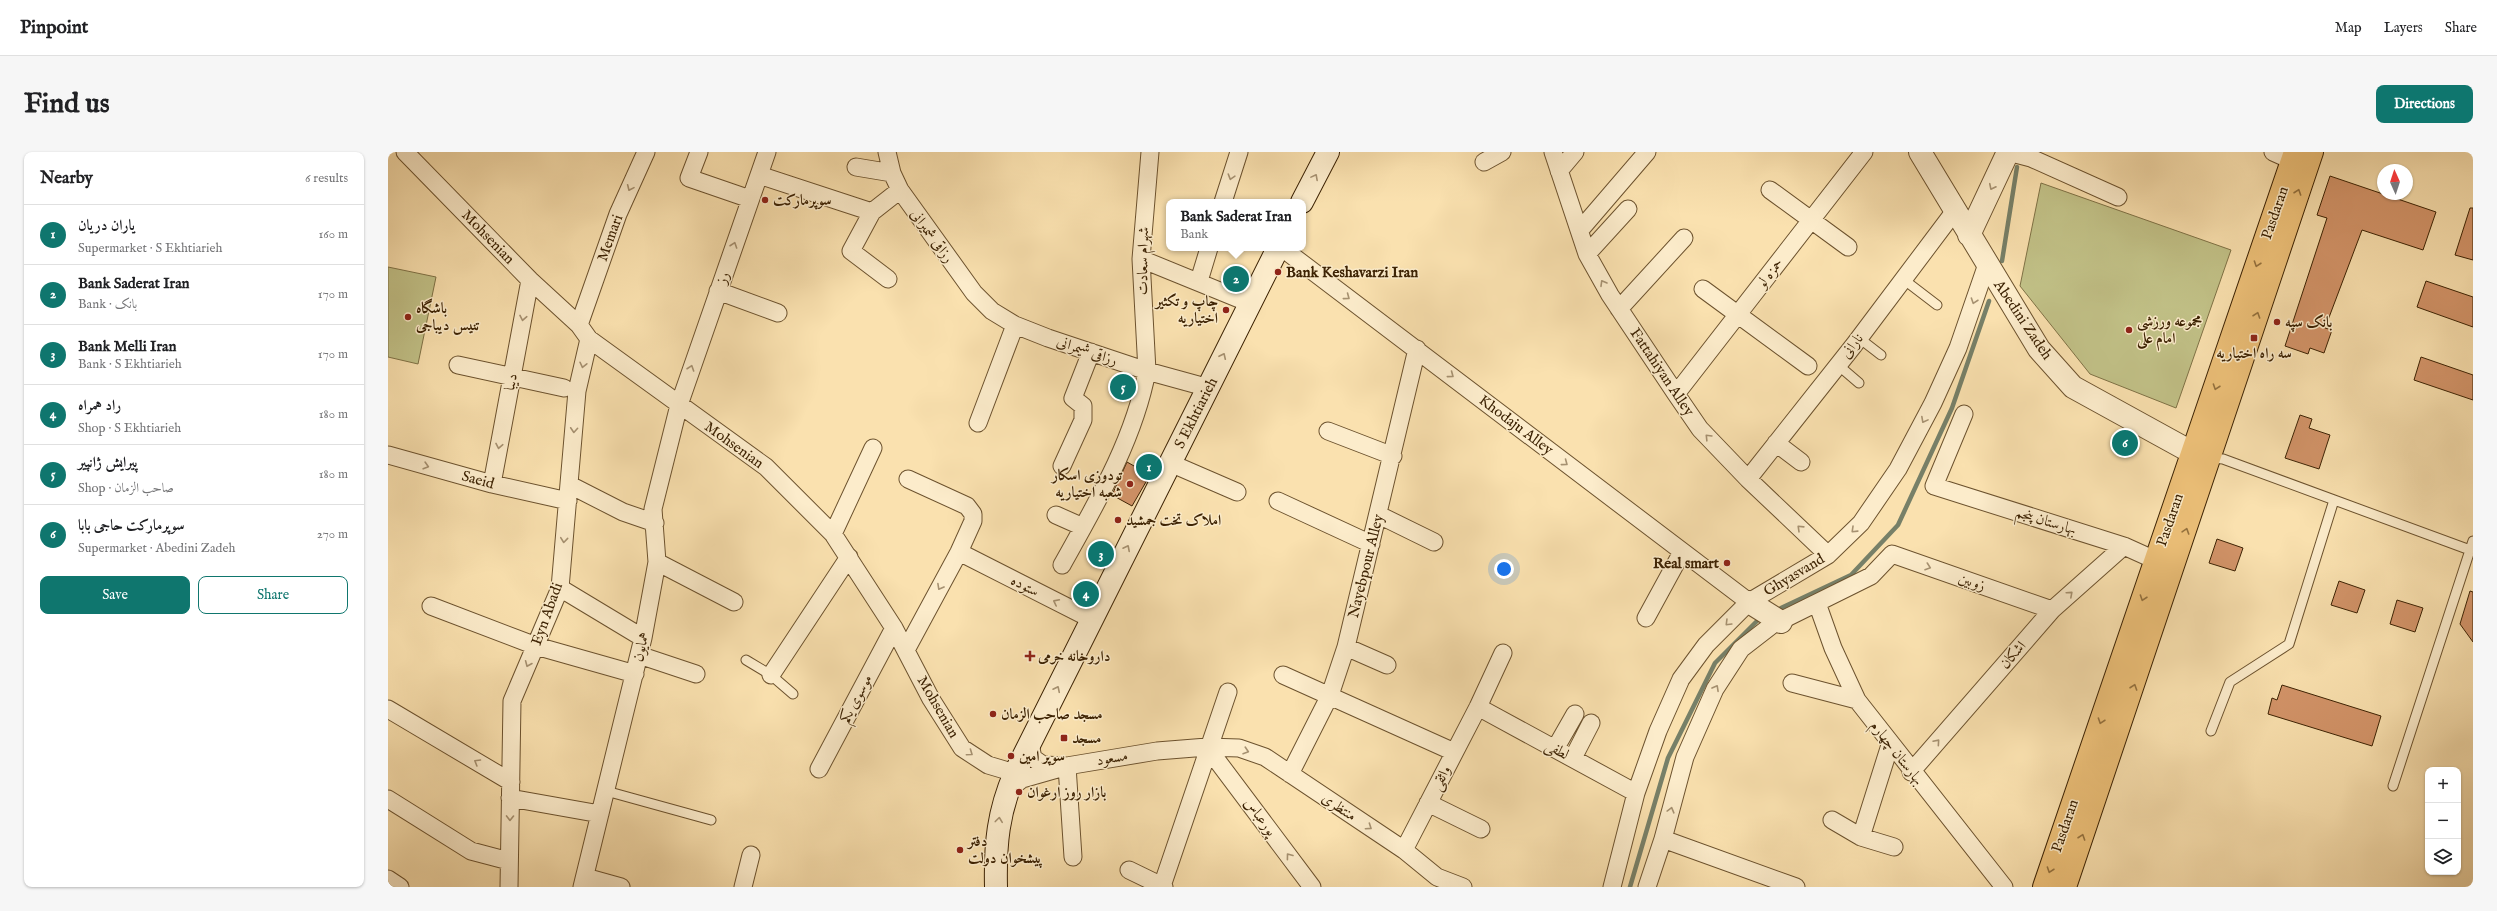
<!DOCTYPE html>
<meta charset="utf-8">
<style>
body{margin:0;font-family:"IM FELL English",Amiri,serif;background:#f6f6f6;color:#202124}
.controls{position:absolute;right:12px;bottom:12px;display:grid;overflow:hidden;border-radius:8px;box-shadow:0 1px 3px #0004}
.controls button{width:36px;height:36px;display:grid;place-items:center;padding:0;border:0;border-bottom:1px solid #e0e0e0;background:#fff;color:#202124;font:20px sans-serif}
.compass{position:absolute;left:1989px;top:12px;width:36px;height:36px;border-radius:50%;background:#fff;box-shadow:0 1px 3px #0004;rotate:357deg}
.you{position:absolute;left:1116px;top:417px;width:14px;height:14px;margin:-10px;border:3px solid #fff;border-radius:50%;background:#1a73e8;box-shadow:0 0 0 6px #1a73e833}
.badge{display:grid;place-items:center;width:26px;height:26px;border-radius:50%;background:#0f766e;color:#fff;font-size:13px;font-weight:700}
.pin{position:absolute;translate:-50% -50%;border:2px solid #fff;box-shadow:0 1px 4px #0006}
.popup{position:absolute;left:778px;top:47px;width:140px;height:52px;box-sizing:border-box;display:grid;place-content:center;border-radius:8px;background:#fff;filter:drop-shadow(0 1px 3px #0005);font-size:13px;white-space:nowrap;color:#757577}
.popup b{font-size:15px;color:#202124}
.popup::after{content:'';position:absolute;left:50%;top:100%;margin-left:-8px;border:8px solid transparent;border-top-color:#fff}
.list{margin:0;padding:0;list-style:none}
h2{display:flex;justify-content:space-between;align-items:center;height:52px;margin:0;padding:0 16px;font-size:17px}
h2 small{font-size:13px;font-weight:400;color:#757577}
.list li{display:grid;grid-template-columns:26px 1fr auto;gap:12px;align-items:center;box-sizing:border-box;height:60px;padding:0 16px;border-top:1px solid #e0e0e0}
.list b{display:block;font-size:15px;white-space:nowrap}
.list p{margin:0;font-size:13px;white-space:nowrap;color:#757577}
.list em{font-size:13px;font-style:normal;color:#757577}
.actions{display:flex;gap:8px;padding:12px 16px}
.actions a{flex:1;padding:9px 0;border:1px solid #0f766e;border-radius:8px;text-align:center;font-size:14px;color:#0f766e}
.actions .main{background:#0f766e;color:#fff}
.icon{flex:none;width:22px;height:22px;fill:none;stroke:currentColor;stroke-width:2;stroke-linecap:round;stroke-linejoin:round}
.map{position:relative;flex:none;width:2085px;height:735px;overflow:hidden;border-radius:8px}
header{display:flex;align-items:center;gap:24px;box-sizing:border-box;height:56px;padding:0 20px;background:#fff;border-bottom:1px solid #e0e0e0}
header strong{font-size:19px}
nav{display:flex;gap:22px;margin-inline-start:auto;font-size:14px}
.intro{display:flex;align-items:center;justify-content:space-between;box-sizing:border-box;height:96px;padding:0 24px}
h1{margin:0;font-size:28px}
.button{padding:10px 18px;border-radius:8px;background:#0f766e;color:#fff;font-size:14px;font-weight:700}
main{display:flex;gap:24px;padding:0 24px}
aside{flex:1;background:#fff;border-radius:8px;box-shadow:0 1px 3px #0004}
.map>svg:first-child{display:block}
</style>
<header>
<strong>Pinpoint</strong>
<nav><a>Map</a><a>Layers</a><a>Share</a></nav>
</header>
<div class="intro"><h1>Find us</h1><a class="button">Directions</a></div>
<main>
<aside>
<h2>Nearby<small>6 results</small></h2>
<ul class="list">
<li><span class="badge">1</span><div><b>یاران دریان</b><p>Supermarket · S Ekhtiarieh</p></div><em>160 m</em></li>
<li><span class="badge">2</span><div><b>Bank Saderat Iran</b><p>Bank · بانک</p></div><em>170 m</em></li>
<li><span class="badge">3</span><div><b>Bank Melli Iran</b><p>Bank · S Ekhtiarieh</p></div><em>170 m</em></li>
<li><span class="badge">4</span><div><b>راد همراه</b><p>Shop · S Ekhtiarieh</p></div><em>180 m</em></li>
<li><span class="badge">5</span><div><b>پیرایش ژانپیر</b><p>Shop · صاحب الزمان</p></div><em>180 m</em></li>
<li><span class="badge">6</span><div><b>سوپرمارکت حاجی بابا</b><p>Supermarket · Abedini Zadeh</p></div><em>270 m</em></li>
</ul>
<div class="actions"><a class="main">Save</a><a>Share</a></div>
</aside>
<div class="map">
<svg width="2085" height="735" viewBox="0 0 2085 735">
<rect width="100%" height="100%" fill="#fae1af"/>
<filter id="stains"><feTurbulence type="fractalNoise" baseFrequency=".005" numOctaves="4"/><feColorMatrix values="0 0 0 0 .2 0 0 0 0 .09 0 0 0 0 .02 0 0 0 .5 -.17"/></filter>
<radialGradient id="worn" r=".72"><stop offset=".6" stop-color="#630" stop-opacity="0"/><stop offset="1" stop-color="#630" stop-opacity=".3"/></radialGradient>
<path fill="#c2c288" stroke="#7f7246" d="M1653 31 1843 98 1788 256 1702 222 1632 134Z
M0 115 48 125 30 212 0 205Z"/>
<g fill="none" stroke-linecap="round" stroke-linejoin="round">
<path stroke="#778068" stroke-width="4.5" d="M1614 109 1629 15
M1393 456 1463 423 1510 373 1564 256 1601 149
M1242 735 1280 606 1327 511 1371 467"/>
</g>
<path fill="#d39469" stroke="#3c2203" d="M1942 24 2048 60 2035 98 1974 78 1937 176 1944 178 1936 201 1922 196 1920 202 1897 194 1939 66 1929 63Z
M2082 56H2085V108L2067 103Z
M2038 129 2085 145V175L2029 155Z
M2033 205 2085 223V248L2026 228Z
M1912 263 1924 267 1921 276 1942 283 1931 317 1897 306Z
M739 310 762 323 744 354 724 343Z
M1829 387 1855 396 1847 419 1821 411Z
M1951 429 1977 438 1969 461 1943 453Z
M2082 439 2085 440V490L2072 472Z
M2009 448 2035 456 2027 480 2002 472Z
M1894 533 1993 564 1984 594 1880 562 1884 546 1889 548Z"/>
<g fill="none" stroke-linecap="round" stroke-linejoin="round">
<g stroke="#6c522e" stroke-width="11">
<path id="service" d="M1515 127 1549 153
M1471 186 1493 203
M1450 213 1471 231
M1822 306 1835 307 2082 398
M358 508 383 523 405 542
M1823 579 1842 530 1901 492 1946 348
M2005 634 2085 389
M218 639 323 668"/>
</g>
<g stroke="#6c522e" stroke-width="19">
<path id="minor" d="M17 0 142 128 191 173 201 187 378 315 445 382 506 476 543 547 574 596 600 613 627 621
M311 0 301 26 362 47
M499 0 504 21 512 38 586 141 604 159 627 173 660 186 759 219 821 236
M1165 0 1199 102 1222 143 1288 242 1312 277 1360 327 1440 403
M1620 0 1643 6 1730 45
M1885 0 1916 14
M1096 10 1114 0
M468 15 504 21
M1171 19 1187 0
M371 23 484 60
M1382 38 1460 95
M835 50 851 0
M1192 78 1259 0
M894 96 1361 450
M1199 102 1240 57
M753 107 861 151
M500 127 463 99 484 60 512 38
M811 129 821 96
M1315 137 1420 214
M330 139 390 161
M1231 157 1296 86
M191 173 230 62 258 0
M70 213 176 236
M1288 242 1476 0
M1576 262 1546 334 1736 394 1778 413
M590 271 627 173
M940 279 1005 304
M1388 291 1413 310
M0 303 104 332 180 349
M782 311 849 340
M674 314 695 268V254L685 246 703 200
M1360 327 1466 193 1566 60
M104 332 142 128
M182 333 235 360 267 371
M890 349 983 392
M668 363 695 375
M991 363 1046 390
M445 382 485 296
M571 400 703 467
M269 410 346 450
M674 413C708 352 746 288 759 219L753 107 762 0
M172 436 255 486
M1429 451 1445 496 1469 548 1616 735
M43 454 148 494 247 522
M1258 466 1294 400
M958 495 999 513
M518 498 571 400 585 369V362L579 354 520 327
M251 503 308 522
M383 523 461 405
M895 523 1066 600
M1404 531 1469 548
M1090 555 1248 641
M0 557 123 630
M642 592 645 606 655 613 679 614 769 599 819 595 851 596 877 605 1016 698 1049 725 1075 735
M819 595 924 735
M1167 597 1187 562
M1185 606 1203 571
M679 614 685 705
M431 617 506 476
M1523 620 1664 458 1736 394
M902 622 942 543 958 495 1029 197
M620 638 634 627 669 617
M122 646 212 662
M0 647 83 699 121 709
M1040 651 1093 677
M1444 668 1473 685 1506 695
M1473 685 1502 593
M1275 687 1408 735
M1016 698 1090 555 1115 501
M741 718 776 735
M197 725 233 735
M0 727 12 735
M774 734 840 540
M121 735 124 549 172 436 189 239 201 187
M194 735 255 486 269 410 265 357 291 253 379 0
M355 735 363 703
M1224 735 1248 641 1270 579 1293 527 1318 493 1361 450 1440 403 1473 371 1510 317 1545 251 1570 196 1599 112
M1259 735 1275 687 1297 605 1327 537 1353 497 1384 473 1483 424 1504 402 1664 458"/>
</g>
<g stroke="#6c522e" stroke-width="24">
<path id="tertiary" d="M1532 0 1651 197 1685 235 1805 301
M1581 83 1620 0
M1361 450 1393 470"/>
</g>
<g stroke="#3c2203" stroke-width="24">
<path id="secondary" d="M914 50 940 0
M608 735C607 692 610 660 627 621L890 96"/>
</g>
<g stroke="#3c2203" stroke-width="24">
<path id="primary" d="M1656 735 1907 0
M1677 735 1924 0"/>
</g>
<use href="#service" stroke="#fceccb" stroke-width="9"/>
<use href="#minor" stroke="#fceccb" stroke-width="17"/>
<use href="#tertiary" stroke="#fceccb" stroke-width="22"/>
<use href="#secondary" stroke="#fceccb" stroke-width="22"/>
<use href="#primary" stroke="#edc078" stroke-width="22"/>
</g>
<defs><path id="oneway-chevron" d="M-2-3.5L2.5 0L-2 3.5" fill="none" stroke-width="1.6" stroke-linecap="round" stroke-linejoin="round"/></defs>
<g stroke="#a69171">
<use href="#oneway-chevron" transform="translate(843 25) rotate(107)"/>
<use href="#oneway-chevron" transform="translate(927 25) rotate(-62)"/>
<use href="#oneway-chevron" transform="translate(1604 35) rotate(116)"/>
<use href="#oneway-chevron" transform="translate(242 36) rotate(114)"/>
<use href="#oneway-chevron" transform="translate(346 93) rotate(-71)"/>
<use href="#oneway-chevron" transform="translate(1215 131) rotate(-120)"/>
<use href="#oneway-chevron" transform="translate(959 145) rotate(37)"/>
<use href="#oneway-chevron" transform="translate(1586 149) rotate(109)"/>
<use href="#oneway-chevron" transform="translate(135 166) rotate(101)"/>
<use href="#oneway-chevron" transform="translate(835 204) rotate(-65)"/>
<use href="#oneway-chevron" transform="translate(195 213) rotate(103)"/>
<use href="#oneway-chevron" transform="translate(303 216) rotate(-71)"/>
<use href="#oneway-chevron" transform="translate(1063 223) rotate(37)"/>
<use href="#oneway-chevron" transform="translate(1536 268) rotate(118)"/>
<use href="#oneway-chevron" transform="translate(186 278) rotate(94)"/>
<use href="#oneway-chevron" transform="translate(1320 285) rotate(-134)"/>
<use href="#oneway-chevron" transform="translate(111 294) rotate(101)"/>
<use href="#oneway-chevron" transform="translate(1177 311) rotate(37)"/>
<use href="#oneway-chevron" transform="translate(38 314) rotate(16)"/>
<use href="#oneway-chevron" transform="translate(1412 376) rotate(-136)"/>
<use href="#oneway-chevron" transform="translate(1466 378) rotate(136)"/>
<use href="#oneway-chevron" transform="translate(176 388) rotate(96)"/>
<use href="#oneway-chevron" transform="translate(739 396) rotate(-63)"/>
<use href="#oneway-chevron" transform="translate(1540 415) rotate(19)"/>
<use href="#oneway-chevron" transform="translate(552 435) rotate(119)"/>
<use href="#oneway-chevron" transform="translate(1682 442) rotate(-42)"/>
<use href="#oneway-chevron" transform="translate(668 450) rotate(-153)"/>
<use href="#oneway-chevron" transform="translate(1340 471) rotate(135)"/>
<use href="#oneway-chevron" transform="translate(140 512) rotate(113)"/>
<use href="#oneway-chevron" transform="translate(1328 536) rotate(-61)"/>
<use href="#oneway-chevron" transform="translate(669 537) rotate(-64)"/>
<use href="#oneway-chevron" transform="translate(1549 590) rotate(-49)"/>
<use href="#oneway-chevron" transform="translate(858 599) rotate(18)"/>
<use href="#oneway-chevron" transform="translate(582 601) rotate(35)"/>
<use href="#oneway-chevron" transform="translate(89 610) rotate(-149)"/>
<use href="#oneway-chevron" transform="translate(1283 658) rotate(-75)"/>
<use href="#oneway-chevron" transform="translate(122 666) rotate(91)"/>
<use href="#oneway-chevron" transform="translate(611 668) rotate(-83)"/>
<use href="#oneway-chevron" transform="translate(981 675) rotate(34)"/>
<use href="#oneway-chevron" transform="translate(901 704) rotate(-127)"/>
</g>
<g stroke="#94713e">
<use href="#oneway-chevron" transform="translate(1910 40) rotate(-71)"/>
<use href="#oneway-chevron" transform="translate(1869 112) rotate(109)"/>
<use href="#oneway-chevron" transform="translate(1869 163) rotate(-71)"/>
<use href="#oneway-chevron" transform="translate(1828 235) rotate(109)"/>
<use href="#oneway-chevron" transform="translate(1798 379) rotate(-72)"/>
<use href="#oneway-chevron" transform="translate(1755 446) rotate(109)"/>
<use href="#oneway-chevron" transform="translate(1746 535) rotate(-71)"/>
<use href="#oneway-chevron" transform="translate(1713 569) rotate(109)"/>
<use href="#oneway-chevron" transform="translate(1694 685) rotate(-71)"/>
<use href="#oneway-chevron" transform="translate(1662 718) rotate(109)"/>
</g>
<g fill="#8f2418" stroke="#fceccb" stroke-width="1.5">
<circle cx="377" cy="48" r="4"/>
<circle cx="890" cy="120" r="4"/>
<circle cx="838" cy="158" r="4"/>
<circle cx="20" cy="165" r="4"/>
<circle cx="1889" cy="170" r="4"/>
<circle cx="1741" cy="178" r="4"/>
<rect x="1862" y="182" width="8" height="8" rx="2"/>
<circle cx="742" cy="332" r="4"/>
<circle cx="730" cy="368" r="4"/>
<circle cx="1339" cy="411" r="4"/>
<path d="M640 498h4v4h4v4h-4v4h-4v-4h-4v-4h4z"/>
<circle cx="605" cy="562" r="4"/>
<rect x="672" y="582" width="8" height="8" rx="2"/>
<circle cx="623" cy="604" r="4"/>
<circle cx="631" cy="640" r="4"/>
<circle cx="572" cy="698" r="4"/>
</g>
<g text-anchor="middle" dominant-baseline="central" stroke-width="3" stroke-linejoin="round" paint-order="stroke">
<g font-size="15" font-weight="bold" fill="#3c2203" stroke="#fceccb" text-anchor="start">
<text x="385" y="48">سوپرمارکت</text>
<text x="898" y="120">Bank Keshavarzi Iran</text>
<text x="830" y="149" text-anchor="end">چاپ و تکثیر<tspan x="830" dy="17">اختیاریه</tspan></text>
<text x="28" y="156">باشگاه<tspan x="28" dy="17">تنیس دیباجی</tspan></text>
<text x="1749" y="169">مجموعه ورزشی<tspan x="1749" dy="17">امام علی</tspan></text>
<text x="1897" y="170">بانک سپه</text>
<text x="1866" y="201" text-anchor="middle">سه راه اختیاریه</text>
<text x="734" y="323" text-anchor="end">تودوزی اسکار<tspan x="734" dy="17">شعبه اختیاریه</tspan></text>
<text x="738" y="368">املاک تخت جمشید</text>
<text x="1331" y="411" text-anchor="end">Real smart</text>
<text x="650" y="504">داروخانه خرمی</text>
<text x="613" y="562">مسجد صاحب الزمان</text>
<text x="684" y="586">مسجد</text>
<text x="631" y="604">سوپر امین</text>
<text x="639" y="640">بازار روز ارغوان</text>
<text x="580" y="689">دفتر<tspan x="580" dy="17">پیشخوان دولت</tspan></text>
</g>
<g font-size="15" fill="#3c2203" stroke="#fceccb">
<text transform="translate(1887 61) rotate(-71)">Pasdaran</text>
<text transform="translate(544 84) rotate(54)">رزاقی شمیرانی</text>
<text transform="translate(100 85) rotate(46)">Mohsenian</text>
<text transform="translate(222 86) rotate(-70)">Memari</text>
<text transform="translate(755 109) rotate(-89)">شهرام سعادت</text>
<text transform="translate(1382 121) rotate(-52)">حمزه لو</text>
<text transform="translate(335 126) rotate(-71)">رز</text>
<text transform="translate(1635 168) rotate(56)">Abedini Zadeh</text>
<text transform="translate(1464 194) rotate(-52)">نارانی</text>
<text transform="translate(699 199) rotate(19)">رزاقی شیمرانی</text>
<text transform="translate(1274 220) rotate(56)">Fattahiyan Alley</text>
<text transform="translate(123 230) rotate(-79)">دیبا</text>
<text transform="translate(808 261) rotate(-63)">S Ekhtiarieh</text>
<text transform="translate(1128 273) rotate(37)">Khodaju Alley</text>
<text transform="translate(346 293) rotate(36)">Mohsenian</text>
<text transform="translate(90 328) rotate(15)">Saeid</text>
<text transform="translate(1782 368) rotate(-71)">Pasdaran</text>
<text transform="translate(1658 369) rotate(17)">بهارستان پنجم</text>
<text transform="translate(978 414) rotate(-76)">Nayebpour Alley</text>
<text transform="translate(1406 423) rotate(-31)">Ghyasvand</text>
<text transform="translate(1584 430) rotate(19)">زوبین</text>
<text transform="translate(637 434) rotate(27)">ستوده</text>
<text transform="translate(159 462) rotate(-70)">Eyn Abadi</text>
<text transform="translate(253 495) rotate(-78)">همایون</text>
<text transform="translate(1625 503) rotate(-49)">اشکان</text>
<text transform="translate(468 547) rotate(-62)">موسوی یکم</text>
<text transform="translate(550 555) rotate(60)">Mohsenian</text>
<text transform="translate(1169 598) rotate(29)">لطفی</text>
<text transform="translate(1509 601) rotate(52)">بهارستان چهارم</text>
<text transform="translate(724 606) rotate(-10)">مسعود</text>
<text transform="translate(1053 626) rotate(-63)">واثقی</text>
<text transform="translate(951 655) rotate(34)">منتظری</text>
<text transform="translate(872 665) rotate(53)">پورعباس</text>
<text transform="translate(1677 674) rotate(-71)">Pasdaran</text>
</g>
</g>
<rect width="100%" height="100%" filter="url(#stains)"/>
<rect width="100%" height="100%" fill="url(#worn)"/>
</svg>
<div class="controls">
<button>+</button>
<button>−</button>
<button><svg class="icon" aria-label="layers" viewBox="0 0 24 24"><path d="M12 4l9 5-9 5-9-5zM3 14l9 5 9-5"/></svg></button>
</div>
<svg class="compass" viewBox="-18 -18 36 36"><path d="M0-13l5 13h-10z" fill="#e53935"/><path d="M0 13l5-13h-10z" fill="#757577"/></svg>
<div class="you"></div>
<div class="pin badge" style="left:761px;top:315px">1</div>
<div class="pin badge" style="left:848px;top:127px">2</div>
<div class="popup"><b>Bank Saderat Iran</b>Bank</div>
<div class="pin badge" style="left:713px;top:402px">3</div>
<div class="pin badge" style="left:698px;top:442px">4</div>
<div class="pin badge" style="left:735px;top:235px">5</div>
<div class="pin badge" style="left:1737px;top:291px">6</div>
</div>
</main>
